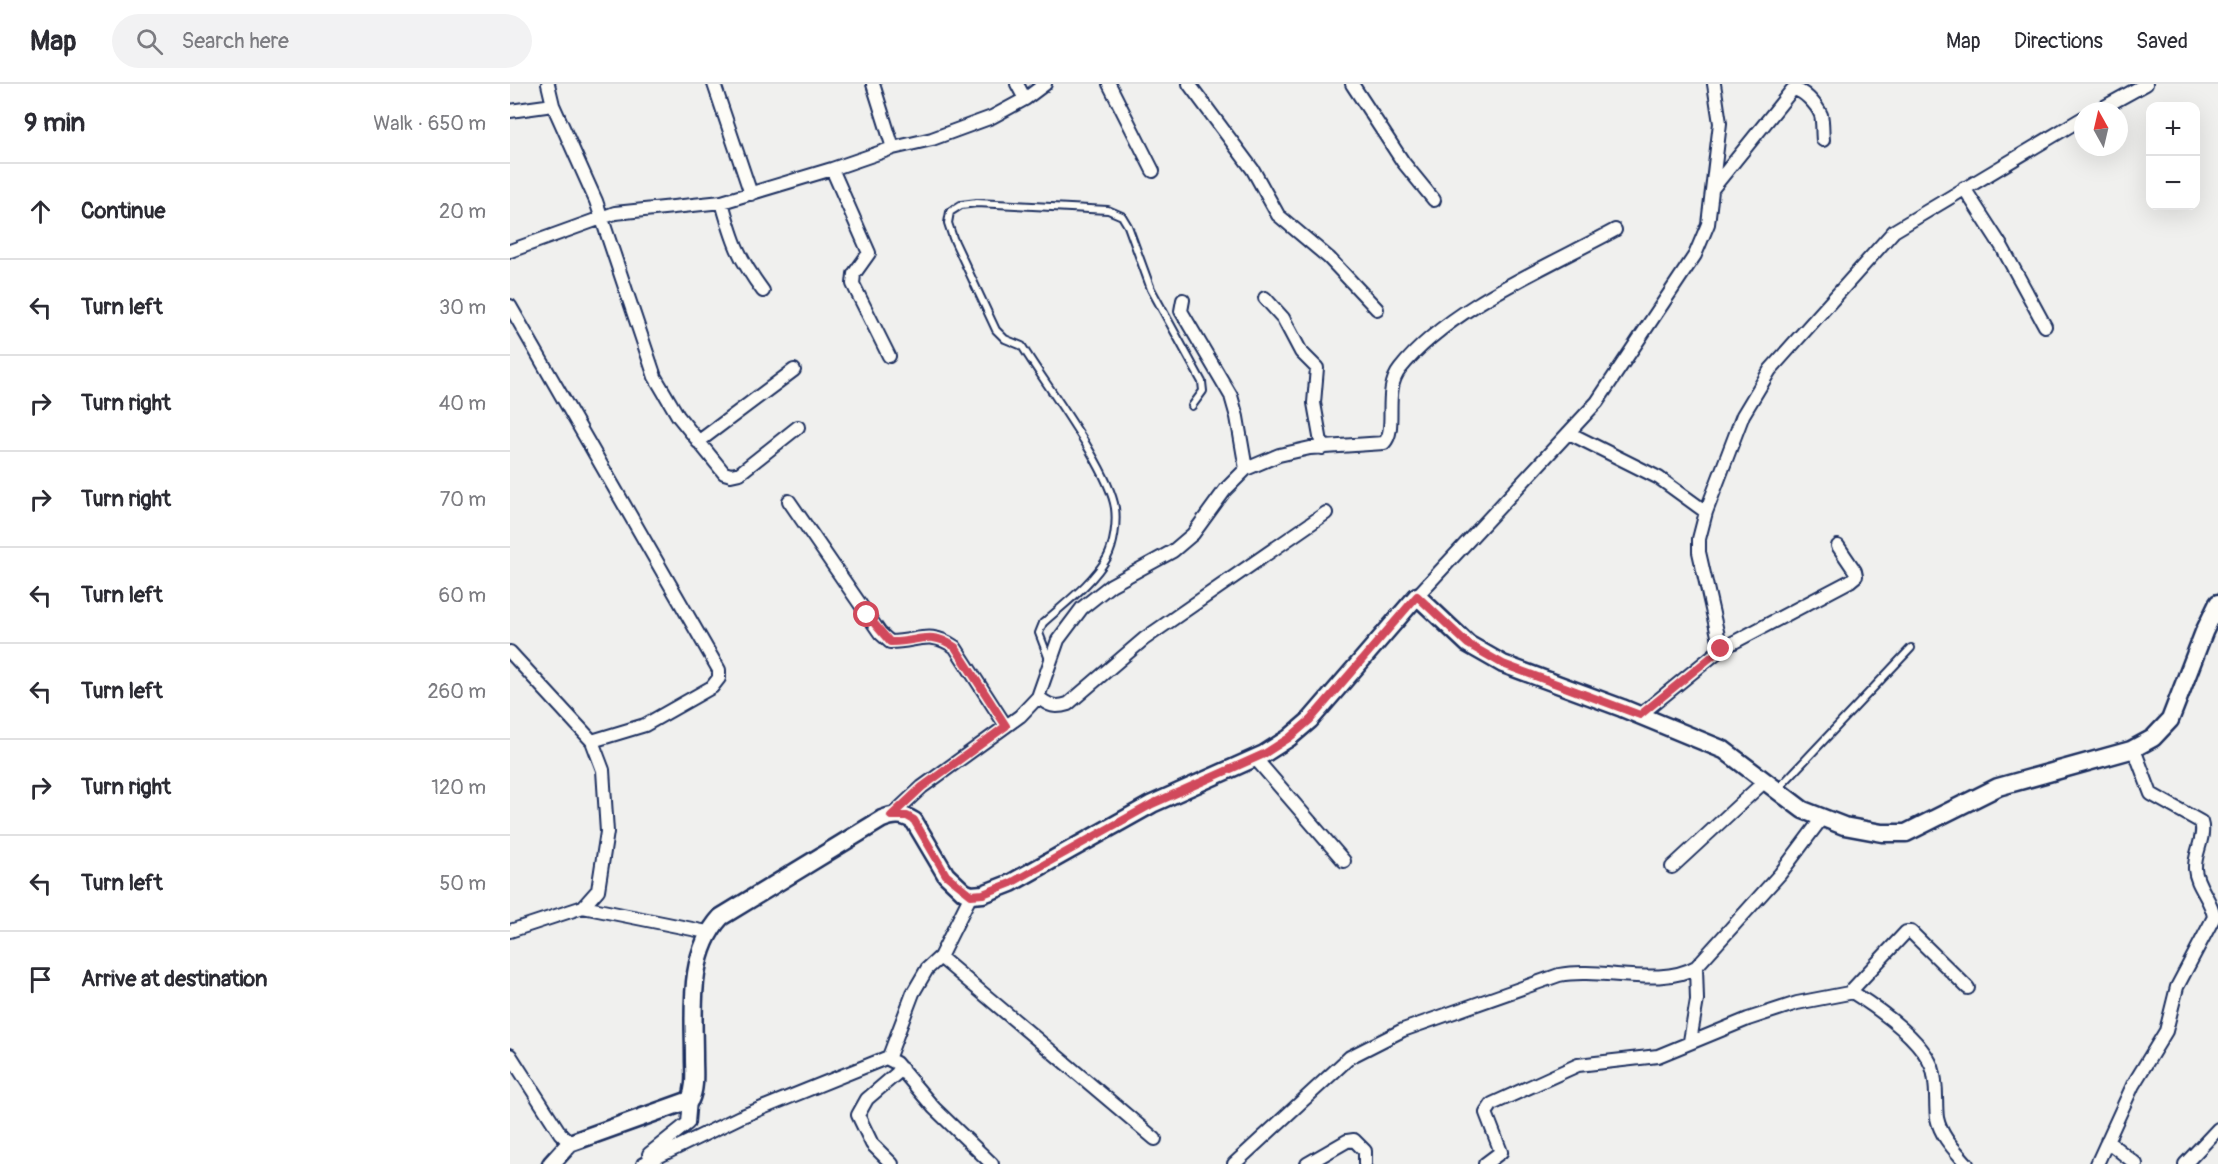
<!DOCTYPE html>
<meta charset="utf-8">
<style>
body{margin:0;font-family:Pangolin,sans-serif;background:#f2f2f3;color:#2b2b33}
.controls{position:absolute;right:18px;top:18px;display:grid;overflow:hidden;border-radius:12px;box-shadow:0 6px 24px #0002}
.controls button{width:54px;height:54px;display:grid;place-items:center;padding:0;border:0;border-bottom:2px solid #e1e1e2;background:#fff;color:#2b2b33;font:30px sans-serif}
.compass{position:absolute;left:1564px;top:18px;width:54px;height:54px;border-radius:50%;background:#fff;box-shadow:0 6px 24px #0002;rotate:352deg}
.stop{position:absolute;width:18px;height:18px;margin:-14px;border:4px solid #d1495b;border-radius:50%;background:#fff}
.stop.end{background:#d1495b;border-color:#fff;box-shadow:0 2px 6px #0008}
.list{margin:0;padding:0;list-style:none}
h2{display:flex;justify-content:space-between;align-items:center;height:78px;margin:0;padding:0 24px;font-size:26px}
h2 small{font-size:20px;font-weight:400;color:#7c7c81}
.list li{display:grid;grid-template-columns:39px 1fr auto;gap:18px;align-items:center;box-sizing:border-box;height:96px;padding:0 24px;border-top:2px solid #e1e1e2}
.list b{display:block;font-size:22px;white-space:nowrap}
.list em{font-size:20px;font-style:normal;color:#7c7c81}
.icon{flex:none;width:33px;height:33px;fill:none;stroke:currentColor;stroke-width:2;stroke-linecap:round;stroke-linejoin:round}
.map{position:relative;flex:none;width:1708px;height:1080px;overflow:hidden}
header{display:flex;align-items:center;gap:36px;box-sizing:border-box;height:84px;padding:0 30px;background:#fff;border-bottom:2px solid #e1e1e2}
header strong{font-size:28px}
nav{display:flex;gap:33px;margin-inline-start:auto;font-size:21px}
.search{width:420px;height:54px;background:#f2f2f3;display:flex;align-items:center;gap:15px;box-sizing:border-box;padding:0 21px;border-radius:33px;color:#7c7c81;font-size:22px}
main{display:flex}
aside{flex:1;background:#fff}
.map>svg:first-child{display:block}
</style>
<header>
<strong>Map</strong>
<div class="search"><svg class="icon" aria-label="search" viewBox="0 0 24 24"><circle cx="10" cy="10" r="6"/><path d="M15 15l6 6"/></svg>Search here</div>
<nav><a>Map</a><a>Directions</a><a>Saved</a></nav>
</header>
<main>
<aside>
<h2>9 min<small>Walk · 650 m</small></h2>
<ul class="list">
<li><svg class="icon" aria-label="ahead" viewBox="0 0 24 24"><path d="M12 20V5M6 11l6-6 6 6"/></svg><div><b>Continue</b></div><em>20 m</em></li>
<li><svg class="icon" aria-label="left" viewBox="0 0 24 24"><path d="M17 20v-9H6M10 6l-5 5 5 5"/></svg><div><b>Turn left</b></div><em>30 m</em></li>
<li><svg class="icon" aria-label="right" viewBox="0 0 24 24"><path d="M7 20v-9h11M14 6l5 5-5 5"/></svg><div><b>Turn right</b></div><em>40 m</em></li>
<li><svg class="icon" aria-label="right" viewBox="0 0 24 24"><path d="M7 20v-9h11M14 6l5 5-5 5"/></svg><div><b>Turn right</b></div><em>70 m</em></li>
<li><svg class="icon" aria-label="left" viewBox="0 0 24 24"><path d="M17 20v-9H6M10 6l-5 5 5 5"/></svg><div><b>Turn left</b></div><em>60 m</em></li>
<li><svg class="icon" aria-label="left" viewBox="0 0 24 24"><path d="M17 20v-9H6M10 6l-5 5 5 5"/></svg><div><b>Turn left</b></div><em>260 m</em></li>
<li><svg class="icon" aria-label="right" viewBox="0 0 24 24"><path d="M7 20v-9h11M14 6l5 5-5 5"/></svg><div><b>Turn right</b></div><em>120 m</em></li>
<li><svg class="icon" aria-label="left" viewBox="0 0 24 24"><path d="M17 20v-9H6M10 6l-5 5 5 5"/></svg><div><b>Turn left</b></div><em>50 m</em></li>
<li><svg class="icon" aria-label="arrive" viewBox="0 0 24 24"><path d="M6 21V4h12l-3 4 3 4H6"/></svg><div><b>Arrive at destination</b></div></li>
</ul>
</aside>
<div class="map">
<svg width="1708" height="1080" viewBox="0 0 1708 1080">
<rect width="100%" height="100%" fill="#f0f0ee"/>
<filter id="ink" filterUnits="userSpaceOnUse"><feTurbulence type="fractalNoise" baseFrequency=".0167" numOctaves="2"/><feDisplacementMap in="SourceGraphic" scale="12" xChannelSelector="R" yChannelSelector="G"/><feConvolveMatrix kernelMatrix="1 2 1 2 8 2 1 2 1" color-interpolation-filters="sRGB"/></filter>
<g filter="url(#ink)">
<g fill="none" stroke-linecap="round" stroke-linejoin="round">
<g stroke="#1b2f5e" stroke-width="10">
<path id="lane" d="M540 578 529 549 533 539C554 520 583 499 597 474 604 461 607 439 605 424 599 384 535 300 512 262L495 255 486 246 443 154 438 139 440 128 451 121 467 119 598 126 612 132 618 142 641 205 692 298 693 307 682 322
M1267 706 1401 564"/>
</g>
<g stroke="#1b2f5e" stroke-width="16">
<path id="street" d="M38 0 43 21 86 117 145 293 168 332 214 389 221 391 230 389 288 343
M204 0 241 110
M363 0 383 64
M507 0 515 15
M599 0 643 87
M679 0 743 86 768 131 819 174 867 225
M842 0 893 78 924 116
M0 27 43 21
M1587 27 1636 0
M322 85 359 169 344 190 343 200 379 272
M1203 104 1282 6C1292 4 1307 21 1311 31 1313 38 1312 48 1313 56
M1454 104 1492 163 1535 242
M212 118C223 158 228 173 253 207
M0 167 105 129 212 118 322 85 383 64 422 55 482 33 515 15 535 0
M755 214 773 234 791 268 807 284 804 319 812 364
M673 216 671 227 721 312 727 333 736 385
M0 222 209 586V594L202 603 135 641 82 657
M1059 349 1149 394 1196 428
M188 358 284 286
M279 417 370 549 380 558C408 558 419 545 445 563L496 642
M907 512 1087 318 1185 171 1198 140 1210 39 1204 0
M1211 565 1189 468V455L1196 428 1233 331 1260 286 1384 147 1573 34
M0 568 82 657 93 686 97 748 88 806 73 823 0 847
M528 613C539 622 545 624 558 620L634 555 816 429
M1130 631 1211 565 1340 497 1346 492 1345 487 1328 462
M745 674 834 777
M381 732 412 703 510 632 528 613 548 556 572 524 601 501 663 467 683 450 715 406 736 385 769 371 800 364 874 359C888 345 872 307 890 285 938 224 1037 183 1105 146
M1162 783 1255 697
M73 823 197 848
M430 873 645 1055
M1342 908C1369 925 1410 953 1422 983 1428 1000 1425 1017 1427 1034 1431 1053 1445 1066 1457 1080
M1180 957 1187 916 1186 883
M0 971 50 1049 60 1059
M378 975 403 909 417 885 430 873 461 811
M1597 1057 1626 1080
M139 1070 178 1039 180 1016
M133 1080 230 1033 376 974 386 979 424 1024 482 1080
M382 1080 362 1060 348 1031 357 1015 392 985
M724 1080 840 973 893 946 1049 891C1091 883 1150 904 1186 883L1270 790 1312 734
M797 1080 837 1057 844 1056 855 1067V1080
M975 1080 991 1068 976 1029 982 1020 1068 981 1148 972 1238 935 1287 919 1339 909 1396 848H1401L1458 904
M1587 1080 1623 1001 1656 947 1667 903 1704 833C1702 816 1686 802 1685 785 1684 769 1696 753 1691 738L1641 710 1624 665
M1675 1080 1708 1045"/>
</g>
<g stroke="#1b2f5e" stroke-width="21">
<path id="secondary" d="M41 1080 60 1059 180 1016C186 1003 184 988 184 974 184 927 177 870 211 833L372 735C384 730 393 730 404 737L436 791 454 808 461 811 473 810 501 799 642 720 754 670 779 654 800 636 907 512 958 560 993 580 1112 624 1214 666 1293 726 1334 742 1372 749H1396L1488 703 1621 666 1643 654 1660 636 1694 548 1708 519"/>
</g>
<use href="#lane" stroke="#fdfcf7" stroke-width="6"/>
<use href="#street" stroke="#fdfcf7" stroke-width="12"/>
<use href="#secondary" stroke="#fdfcf7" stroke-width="16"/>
</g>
</g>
<g fill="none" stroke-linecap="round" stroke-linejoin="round" filter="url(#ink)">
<path stroke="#d1495b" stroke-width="8" d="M357 531 380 558C408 559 419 545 445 563L496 642 412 703 381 732H397L404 736 436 791 461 811 473 810 501 799 642 720 754 670 779 654 800 636 907 512 958 560 993 580 1130 631 1211 565"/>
</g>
</svg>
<div class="controls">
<button>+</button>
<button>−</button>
</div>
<svg class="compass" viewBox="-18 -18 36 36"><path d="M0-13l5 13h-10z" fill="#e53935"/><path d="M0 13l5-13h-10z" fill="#7c7c81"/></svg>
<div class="stop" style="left:357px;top:531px"></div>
<div class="stop end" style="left:1211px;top:565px"></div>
</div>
</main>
